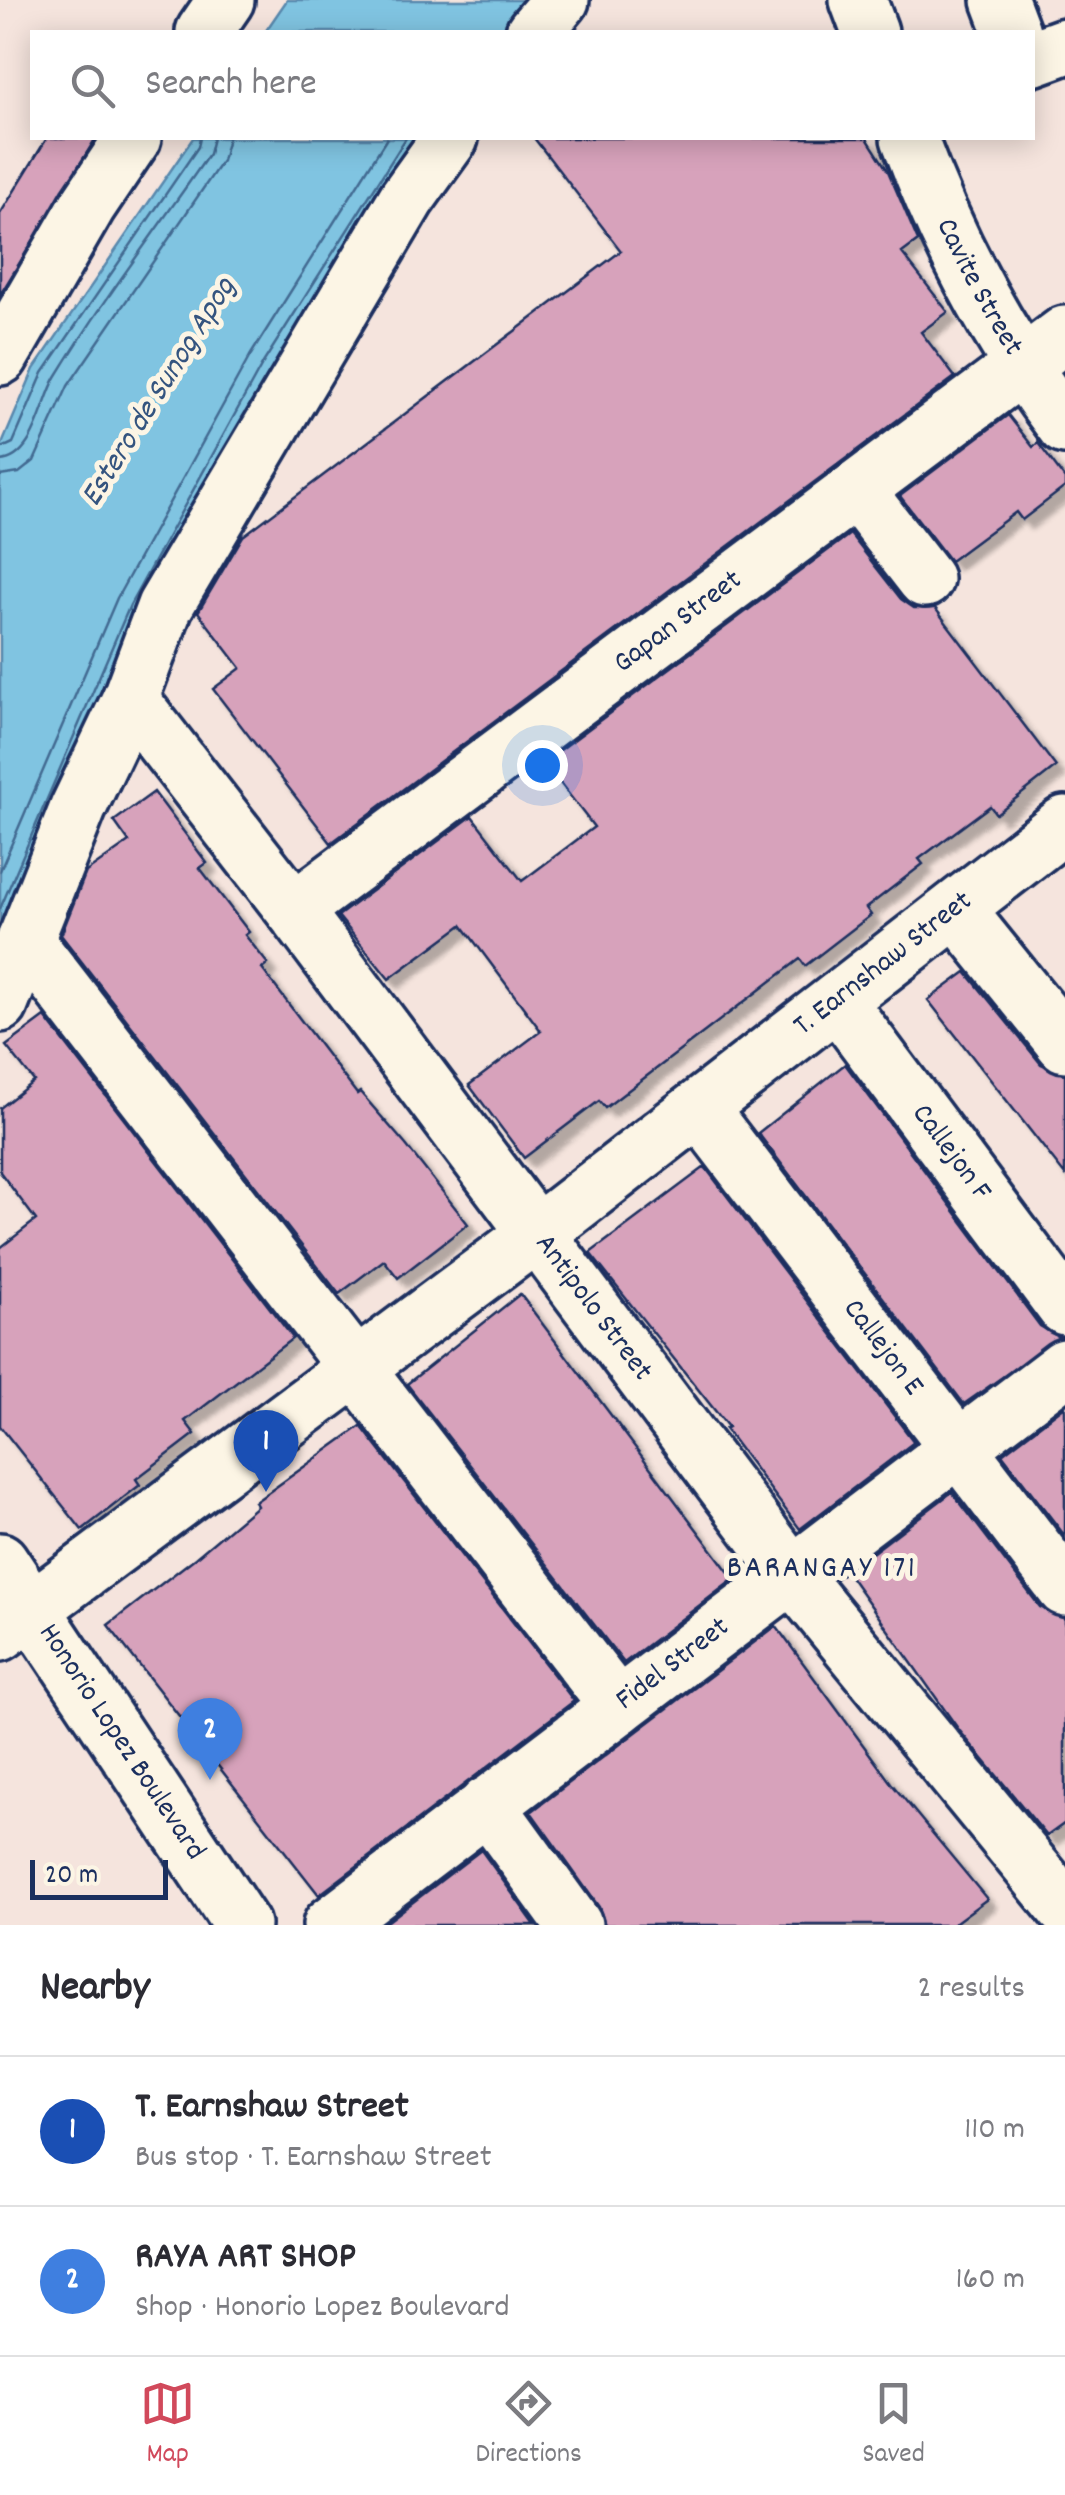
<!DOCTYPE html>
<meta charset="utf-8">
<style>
body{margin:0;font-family:Dekko,sans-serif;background:#f2f2f3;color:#2b2b33}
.scale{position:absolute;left:30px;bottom:25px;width:138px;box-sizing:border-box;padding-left:10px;border:5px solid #1b2f5e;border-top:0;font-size:28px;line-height:35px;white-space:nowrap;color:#1b2f5e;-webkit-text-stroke:8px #fcf5e5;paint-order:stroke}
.you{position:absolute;left:542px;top:765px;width:35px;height:35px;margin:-25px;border:8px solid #fff;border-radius:50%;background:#1a73e8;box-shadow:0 0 0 15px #1a73e833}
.badge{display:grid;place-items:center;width:65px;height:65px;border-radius:50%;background:#d1495b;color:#fff;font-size:32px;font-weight:700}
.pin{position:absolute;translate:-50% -82px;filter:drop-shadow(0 2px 5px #0008)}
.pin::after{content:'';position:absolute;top:52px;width:35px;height:30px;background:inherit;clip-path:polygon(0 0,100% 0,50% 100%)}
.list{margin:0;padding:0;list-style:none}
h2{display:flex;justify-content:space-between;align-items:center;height:130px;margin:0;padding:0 40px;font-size:42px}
h2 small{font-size:32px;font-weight:400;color:#7c7c81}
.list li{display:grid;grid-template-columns:65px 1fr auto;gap:30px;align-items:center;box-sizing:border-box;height:150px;padding:0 40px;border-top:2px solid #e1e1e2}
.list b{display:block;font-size:38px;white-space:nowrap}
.list p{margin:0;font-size:32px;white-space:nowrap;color:#7c7c81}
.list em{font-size:32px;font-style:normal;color:#7c7c81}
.icon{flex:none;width:55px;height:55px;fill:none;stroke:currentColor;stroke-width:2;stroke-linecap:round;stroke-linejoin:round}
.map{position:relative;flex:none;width:1065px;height:1925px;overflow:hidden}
.search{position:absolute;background:#fff;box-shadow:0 5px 25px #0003;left:30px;right:30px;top:30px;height:110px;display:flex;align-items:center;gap:25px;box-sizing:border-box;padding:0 35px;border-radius:0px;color:#7c7c81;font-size:38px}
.sheet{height:430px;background:#fff}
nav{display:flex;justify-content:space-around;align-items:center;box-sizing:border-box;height:140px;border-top:2px solid #e1e1e2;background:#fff;font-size:28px;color:#7c7c81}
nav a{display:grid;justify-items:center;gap:5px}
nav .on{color:#d1495b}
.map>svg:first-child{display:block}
</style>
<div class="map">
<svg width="1065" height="1925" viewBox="0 0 1065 1925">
<defs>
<filter id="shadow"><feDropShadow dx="9" dy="9" stdDeviation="2.5" flood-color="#0004"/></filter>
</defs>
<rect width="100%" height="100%" fill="#f5e4dd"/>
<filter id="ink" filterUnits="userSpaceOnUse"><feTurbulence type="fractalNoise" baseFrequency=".01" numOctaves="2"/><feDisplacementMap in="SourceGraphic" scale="20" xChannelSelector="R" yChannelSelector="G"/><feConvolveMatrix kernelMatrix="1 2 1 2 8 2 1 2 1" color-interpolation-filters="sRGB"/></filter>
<g filter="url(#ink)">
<path fill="#80c4e1" stroke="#5888ad" stroke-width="2.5" d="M287 0H538L512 32H265Z
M193 138H433L0 967V449L34 369Z"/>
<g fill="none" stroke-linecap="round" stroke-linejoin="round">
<path stroke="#436b92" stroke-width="2.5" d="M0 449 13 443 43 373 198 147 200 138
M0 461C35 459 41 402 56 377 103 300 158 228 209 154L213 138
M0 476 19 473 34 461 68 386 222 161 228 138
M0 871 117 598 250 356 387 138
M0 909 130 605 263 363 406 138"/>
</g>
<path fill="#d7a2bb" stroke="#1b2f5e" stroke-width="2.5" filter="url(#shadow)" d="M47 138H96L0 295V214Z
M534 138H867L888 171 918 241 902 253 948 312 921 332 955 377 331 843 213 689 241 668 198 612 243 536 621 251Z
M1008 415 1033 447 1038 443 1065 479V487L1022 520 1016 512 950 561 900 496Z
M850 534 901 599 914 608H935L1056 767 996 814 990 806 919 859 923 864 866 908 871 915 805 966 800 959 605 1108 599 1101 524 1158 469 1085 541 1031 462 925 389 979 338 916 472 816 522 881 594 827 544 762Z
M154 792 207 863 200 868 249 932 245 935 268 964 262 969 357 1094 360 1092 406 1145 468 1224 398 1278 384 1260 339 1294 61 935 86 872 129 842 114 821Z
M966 972 1041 1064 1065 1074V1175L928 1000Z
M45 1017 293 1338 185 1421 195 1434 136 1479 140 1485 82 1530 0 1426V1248L36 1220 0 1172V1108L34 1081 6 1046Z
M845 1064 1040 1326 1059 1337 964 1404 758 1133Z
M705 1167 914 1442 800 1529 725 1429 728 1427 590 1253Z
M520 1294 734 1579 624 1663 407 1384Z
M1065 1406V1536L1002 1454Z
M361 1426 574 1701 319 1895 108 1625 195 1558 257 1506 255 1502Z
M952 1492 1040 1607 1065 1619V1823L1047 1836 959 1730 847 1572Z
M776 1626 891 1783 987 1899 952 1925H605L599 1907 531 1812Z
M481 1850 535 1925H383Z"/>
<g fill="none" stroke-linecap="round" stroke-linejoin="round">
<g stroke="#1b2f5e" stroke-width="62">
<g id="minor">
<path d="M858 0 870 32"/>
<path d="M1000 0 1012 32"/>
<path d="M204 32 226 0"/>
<path d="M534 32 561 0"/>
<path d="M1032 58 1065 46"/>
<path id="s1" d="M909 138C947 241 998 338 1065 426"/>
<path d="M0 357 88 205 133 138"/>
<path d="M856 490 925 579"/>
<path id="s2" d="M130 699 294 910 794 1577 1065 1908"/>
<path d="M956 909 1065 1044"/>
<path id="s3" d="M294 910 1065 334"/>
<path d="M25 940 618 1707"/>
<path id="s4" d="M837 1001 1065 1307"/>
<path d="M0 1004 78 808 130 699 165 606 407 198 450 138"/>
<path id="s5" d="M699 1108 1065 1588"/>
<path id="s6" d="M0 1633 536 1234 1065 824"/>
<path d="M487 1805 574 1925"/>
<path id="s7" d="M331 1925 1065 1367"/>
</g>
</g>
<g stroke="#1b2f5e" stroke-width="62">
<g id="major">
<path id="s8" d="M0 1561 242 1925"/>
</g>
</g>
<use href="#minor" stroke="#fcf5e5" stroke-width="55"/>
<use href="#major" stroke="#fcf5e5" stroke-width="55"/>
</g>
</g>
<g text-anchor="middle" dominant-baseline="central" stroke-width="10" stroke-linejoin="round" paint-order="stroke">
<g font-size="30" fill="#1b2f5e" stroke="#fcf5e5">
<text stroke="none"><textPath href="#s1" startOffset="165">Cavite Street</textPath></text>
<text stroke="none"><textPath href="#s3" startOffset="480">Gapan Street</textPath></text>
<text stroke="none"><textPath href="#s6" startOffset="1108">T. Earnshaw Street</textPath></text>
<text stroke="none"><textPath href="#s4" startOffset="190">Callejon F</textPath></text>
<text stroke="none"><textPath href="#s2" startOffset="765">Antipolo Street</textPath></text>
<text stroke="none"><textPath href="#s5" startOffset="302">Callejon E</textPath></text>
<text stroke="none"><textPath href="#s7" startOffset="430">Fidel Street</textPath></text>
<text stroke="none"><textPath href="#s8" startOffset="218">Honorio Lopez Boulevard</textPath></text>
</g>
<g font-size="32" font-style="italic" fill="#34547f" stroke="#fcf5e5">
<text transform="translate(160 393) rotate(-58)">Estero de Sunog Apog</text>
</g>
<g font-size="32" letter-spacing="2.5" fill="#1b2f5e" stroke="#fcf5e5">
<text x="822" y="1570">BARANGAY 171</text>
</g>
</g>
</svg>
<div class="scale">20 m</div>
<div class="you"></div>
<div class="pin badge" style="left:266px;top:1492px;background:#1a4fb4">1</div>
<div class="pin badge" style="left:210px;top:1780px;background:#3f7fe0">2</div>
<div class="search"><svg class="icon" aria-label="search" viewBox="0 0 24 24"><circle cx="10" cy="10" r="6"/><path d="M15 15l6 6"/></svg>Search here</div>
</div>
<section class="sheet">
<h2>Nearby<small>2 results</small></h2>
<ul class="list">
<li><span class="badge" style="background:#1a4fb4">1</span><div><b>T. Earnshaw Street</b><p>Bus stop · T. Earnshaw Street</p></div><em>110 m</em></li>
<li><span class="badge" style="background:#3f7fe0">2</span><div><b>RAYA ART SHOP</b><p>Shop · Honorio Lopez Boulevard</p></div><em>160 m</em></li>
</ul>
</section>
<nav>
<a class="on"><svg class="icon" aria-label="map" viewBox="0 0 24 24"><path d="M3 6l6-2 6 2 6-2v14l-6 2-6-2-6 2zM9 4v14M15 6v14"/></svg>Map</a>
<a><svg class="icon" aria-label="directions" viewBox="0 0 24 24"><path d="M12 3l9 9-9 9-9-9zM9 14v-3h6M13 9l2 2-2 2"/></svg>Directions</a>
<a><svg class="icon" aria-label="saved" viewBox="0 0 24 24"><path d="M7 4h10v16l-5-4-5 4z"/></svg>Saved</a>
</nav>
